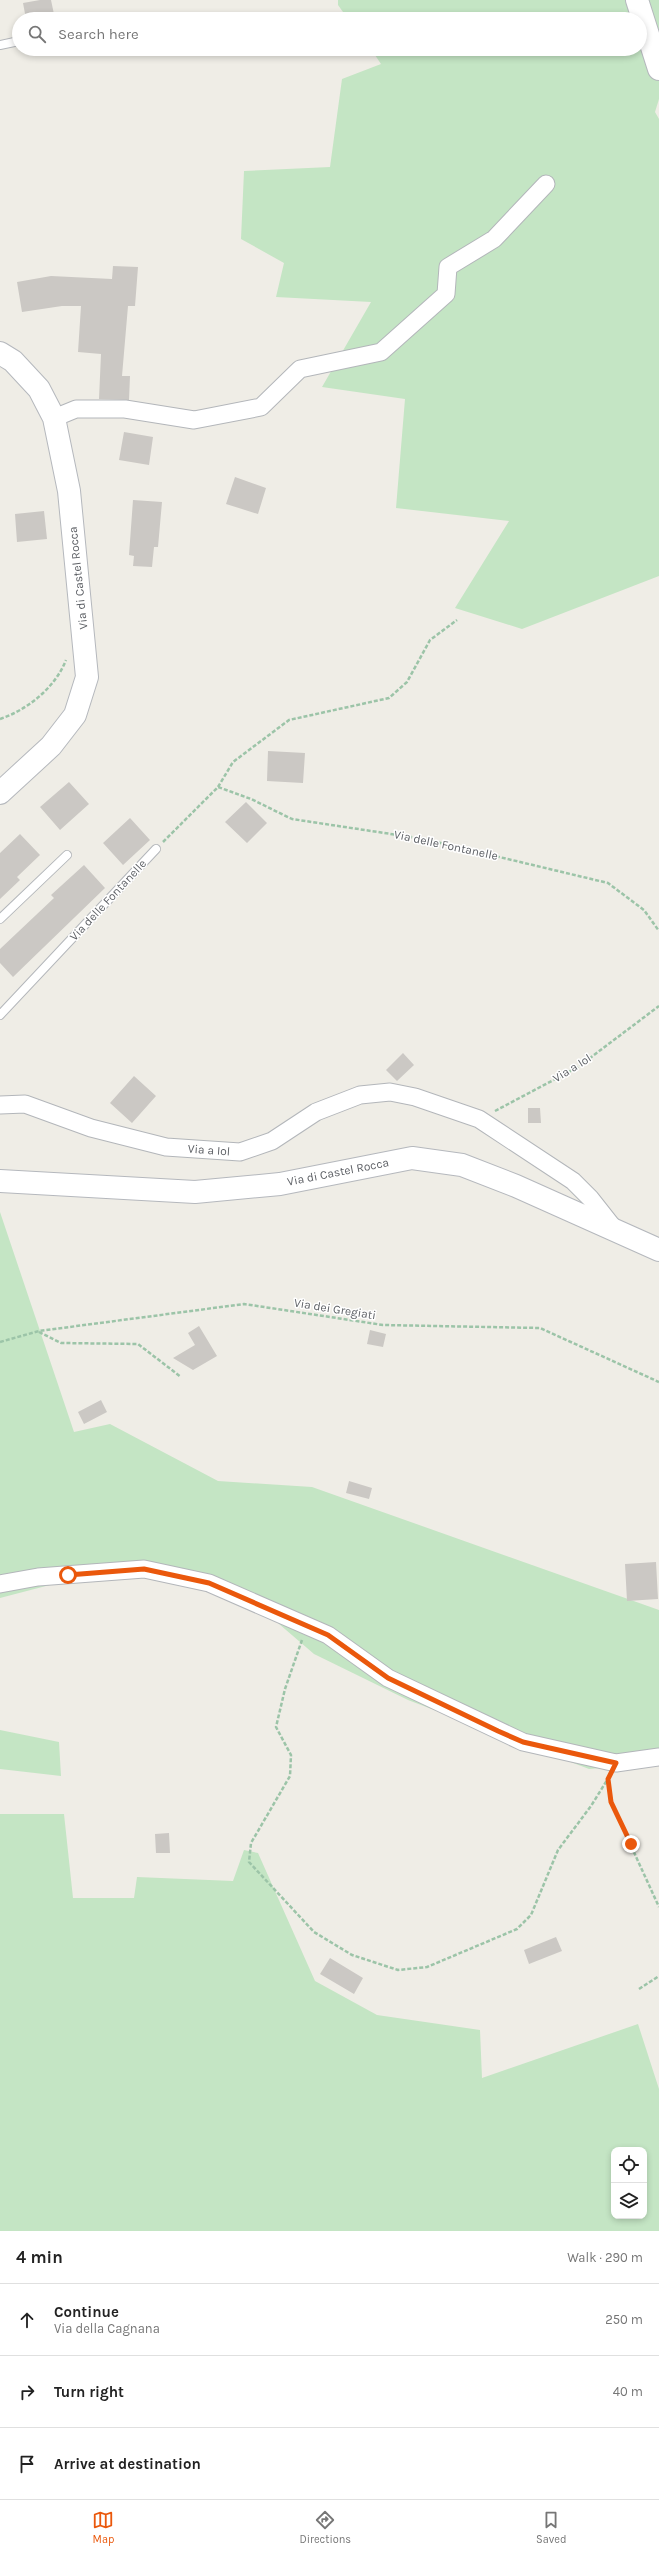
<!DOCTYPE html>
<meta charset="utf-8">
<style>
body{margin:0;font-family:Karla,sans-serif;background:#f2f2f2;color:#222}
.controls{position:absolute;right:12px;bottom:12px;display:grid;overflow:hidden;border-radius:8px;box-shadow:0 2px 6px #0003}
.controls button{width:36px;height:36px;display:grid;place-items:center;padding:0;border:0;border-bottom:1px solid #e0e0e0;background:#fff;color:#222;font:20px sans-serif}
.stop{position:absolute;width:12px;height:12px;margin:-9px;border:3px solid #ea580c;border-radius:50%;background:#fff}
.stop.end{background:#ea580c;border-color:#fff;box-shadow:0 1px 4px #0008}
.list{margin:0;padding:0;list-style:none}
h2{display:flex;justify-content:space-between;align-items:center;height:52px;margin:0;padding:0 16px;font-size:17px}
h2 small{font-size:13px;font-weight:400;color:#767676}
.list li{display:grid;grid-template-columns:26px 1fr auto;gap:12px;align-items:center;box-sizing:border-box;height:72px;padding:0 16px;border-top:1px solid #e0e0e0}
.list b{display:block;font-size:15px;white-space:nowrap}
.list p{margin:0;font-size:13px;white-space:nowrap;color:#767676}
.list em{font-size:13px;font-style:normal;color:#767676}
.icon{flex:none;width:22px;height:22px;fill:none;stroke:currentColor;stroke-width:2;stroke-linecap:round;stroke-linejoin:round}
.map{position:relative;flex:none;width:659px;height:2231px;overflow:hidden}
.search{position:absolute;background:#fff;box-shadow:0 2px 6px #0003;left:12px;right:12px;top:12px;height:44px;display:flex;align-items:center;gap:10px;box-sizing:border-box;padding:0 14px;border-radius:22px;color:#767676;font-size:15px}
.sheet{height:268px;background:#fff}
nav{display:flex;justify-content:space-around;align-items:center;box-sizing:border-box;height:56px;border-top:1px solid #e0e0e0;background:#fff;font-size:11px;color:#767676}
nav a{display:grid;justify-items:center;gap:2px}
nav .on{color:#ea580c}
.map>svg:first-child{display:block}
</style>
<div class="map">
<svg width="659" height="2231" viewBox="0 0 659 2231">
<rect width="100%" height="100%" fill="#efede6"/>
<path fill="#c4e5c4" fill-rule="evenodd" d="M338 0H659V99L655 112 659 119V576L522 629 455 608 509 521 396 508 405 399 322 387 371 302 276 297 284 263 241 239 244 171 330 167 342 79 381 64 371 49H640V19H348L338 5Z
M0 1212 74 1432 110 1424 218 1481 312 1487 659 1610V1763L589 1769 408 1700 314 1654 236 1587 134 1563 0 1598Z
M0 1730 59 1742 61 1776 0 1769Z
M0 1814H64L73 1898H134L137 1877 233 1881 244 1850 258 1853 315 1981 377 2015 480 2030 482 2078 638 2024 659 2089V2231H0ZM614 2150H644V2216H614Z"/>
<path fill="#cbc8c4" d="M40 0H51L55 19H26L23 3Z
M113 266 138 267 135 306H128L122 376H130L129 400 99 399 101 354 78 352 81 306H62L22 312 17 282 51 276 112 279Z
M124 432 153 437 149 465 119 460Z
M235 477 266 488 258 514 226 504Z
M133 500 162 502 158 547H154L152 567 133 566 134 556 129 555Z
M44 511 47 539 17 542 15 514Z
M268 751 305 753 303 783 267 781Z
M69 782 89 804 60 830 40 807Z
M246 802 267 823 247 843 225 822Z
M130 818 150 840 123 865 103 843Z
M20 834 40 855 17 877 20 880 0 899V853Z
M84 865 105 888 13 977 0 963V949L54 898 51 895Z
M403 1053 414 1065 397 1081 386 1070Z
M134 1076 156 1096 132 1123 110 1103Z
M528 1108H540L541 1123H528Z
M199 1326 217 1356 193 1370 173 1358 195 1345 188 1333Z
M370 1330 386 1334 383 1347 367 1344Z
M101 1400 107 1412 84 1424 78 1412Z
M349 1481 372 1488 369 1499 346 1493Z
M656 1562 658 1599 627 1601 625 1564Z
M169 1833 170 1853H156L155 1834Z
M556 1937 562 1951 529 1964 524 1950Z
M330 1958 363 1978 354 1994 320 1974Z"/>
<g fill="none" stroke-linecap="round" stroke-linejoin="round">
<g stroke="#b3b6ba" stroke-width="10">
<path id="lane" d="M0 45 19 41
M0 919 67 855
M0 1015 156 849"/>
</g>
<g stroke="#b3b6ba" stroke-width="19">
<path id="street" d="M54 418 76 409H125L194 420 261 407 300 369 381 352 446 294 448 267 494 239 546 184
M0 1105 25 1104 91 1128 166 1147 240 1152 272 1141 316 1112 360 1095 390 1092 415 1097 479 1119 573 1181 590 1198 616 1231
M0 1584 38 1577 144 1569 209 1583 328 1635 388 1678 523 1742 616 1763 659 1757"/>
</g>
<g stroke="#b5b8bd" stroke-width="24">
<path id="secondary" d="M637 0 659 69
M0 353 13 361 39 389 54 418 69 491 87 677 75 715 51 746 0 793
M0 1181 195 1192 280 1184 412 1158 462 1165 516 1186 659 1250"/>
</g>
<path stroke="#9cc4a8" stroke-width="2.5" stroke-dasharray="4 2" stroke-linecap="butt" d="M0 719C27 710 55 688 66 660
M218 787 233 762 289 720 389 698 407 682 430 640 457 620
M163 842 218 787 251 799 292 819 424 839 608 883 644 910 659 931
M495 1111 578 1067 659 1006
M39 1332 61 1343 138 1344 181 1377
M0 1342 39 1331 244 1304 383 1325 540 1328 659 1382
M302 1640 285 1689 276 1727 291 1755 290 1776 251 1843 249 1862 314 1932 352 1955 398 1970 427 1967 517 1929 531 1915 558 1850 591 1806 609 1777
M608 1779 611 1802 659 1907
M639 1989 659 1976"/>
<use href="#lane" stroke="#fff" stroke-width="8"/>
<use href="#street" stroke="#fff" stroke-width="17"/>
<use href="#secondary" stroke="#fff" stroke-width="22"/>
</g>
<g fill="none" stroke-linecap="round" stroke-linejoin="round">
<path stroke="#ea580c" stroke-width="5" d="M68 1575 144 1569 209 1583 328 1635 388 1678 498 1731 523 1742 616 1763 608 1779 611 1802 631 1844"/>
</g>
<g text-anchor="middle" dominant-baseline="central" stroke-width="3" stroke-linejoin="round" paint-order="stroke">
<g font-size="12" fill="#5e6166" stroke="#fff">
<text transform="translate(78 578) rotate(-96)">Via di Castel Rocca</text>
<text transform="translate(446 845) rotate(12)">Via delle Fontanelle</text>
<text transform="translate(108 900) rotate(-47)">Via delle Fontanelle</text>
<text transform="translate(572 1068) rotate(-32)">Via a Iol</text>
<text transform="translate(209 1150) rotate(4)">Via a Iol</text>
<text transform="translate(338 1172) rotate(-11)">Via di Castel Rocca</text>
<text transform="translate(335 1309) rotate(9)">Via dei Gregiati</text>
</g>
</g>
</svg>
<div class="controls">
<button><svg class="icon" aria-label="locate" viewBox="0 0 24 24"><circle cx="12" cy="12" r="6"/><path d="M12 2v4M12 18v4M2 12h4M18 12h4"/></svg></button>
<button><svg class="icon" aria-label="layers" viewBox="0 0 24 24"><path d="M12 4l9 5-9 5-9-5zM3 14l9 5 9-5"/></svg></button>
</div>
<div class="stop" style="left:68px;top:1575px"></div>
<div class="stop end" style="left:631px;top:1844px"></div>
<div class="search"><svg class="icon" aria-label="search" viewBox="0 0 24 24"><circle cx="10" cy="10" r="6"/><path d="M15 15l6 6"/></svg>Search here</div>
</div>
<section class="sheet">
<h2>4 min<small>Walk · 290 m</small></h2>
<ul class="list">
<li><svg class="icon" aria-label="ahead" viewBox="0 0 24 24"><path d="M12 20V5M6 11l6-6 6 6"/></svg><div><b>Continue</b><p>Via della Cagnana</p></div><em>250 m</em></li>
<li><svg class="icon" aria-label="right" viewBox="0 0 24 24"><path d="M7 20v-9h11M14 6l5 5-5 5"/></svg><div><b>Turn right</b></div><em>40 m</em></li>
<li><svg class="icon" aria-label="arrive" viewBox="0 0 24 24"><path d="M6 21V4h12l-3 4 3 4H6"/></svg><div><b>Arrive at destination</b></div></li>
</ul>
</section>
<nav>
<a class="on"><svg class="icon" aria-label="map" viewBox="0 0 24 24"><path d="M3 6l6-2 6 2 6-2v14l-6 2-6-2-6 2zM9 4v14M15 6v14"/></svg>Map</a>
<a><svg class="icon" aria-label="directions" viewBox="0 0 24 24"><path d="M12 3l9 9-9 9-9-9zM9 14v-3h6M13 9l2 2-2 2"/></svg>Directions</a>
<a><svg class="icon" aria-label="saved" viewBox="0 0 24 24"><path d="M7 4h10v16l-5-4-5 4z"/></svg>Saved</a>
</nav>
